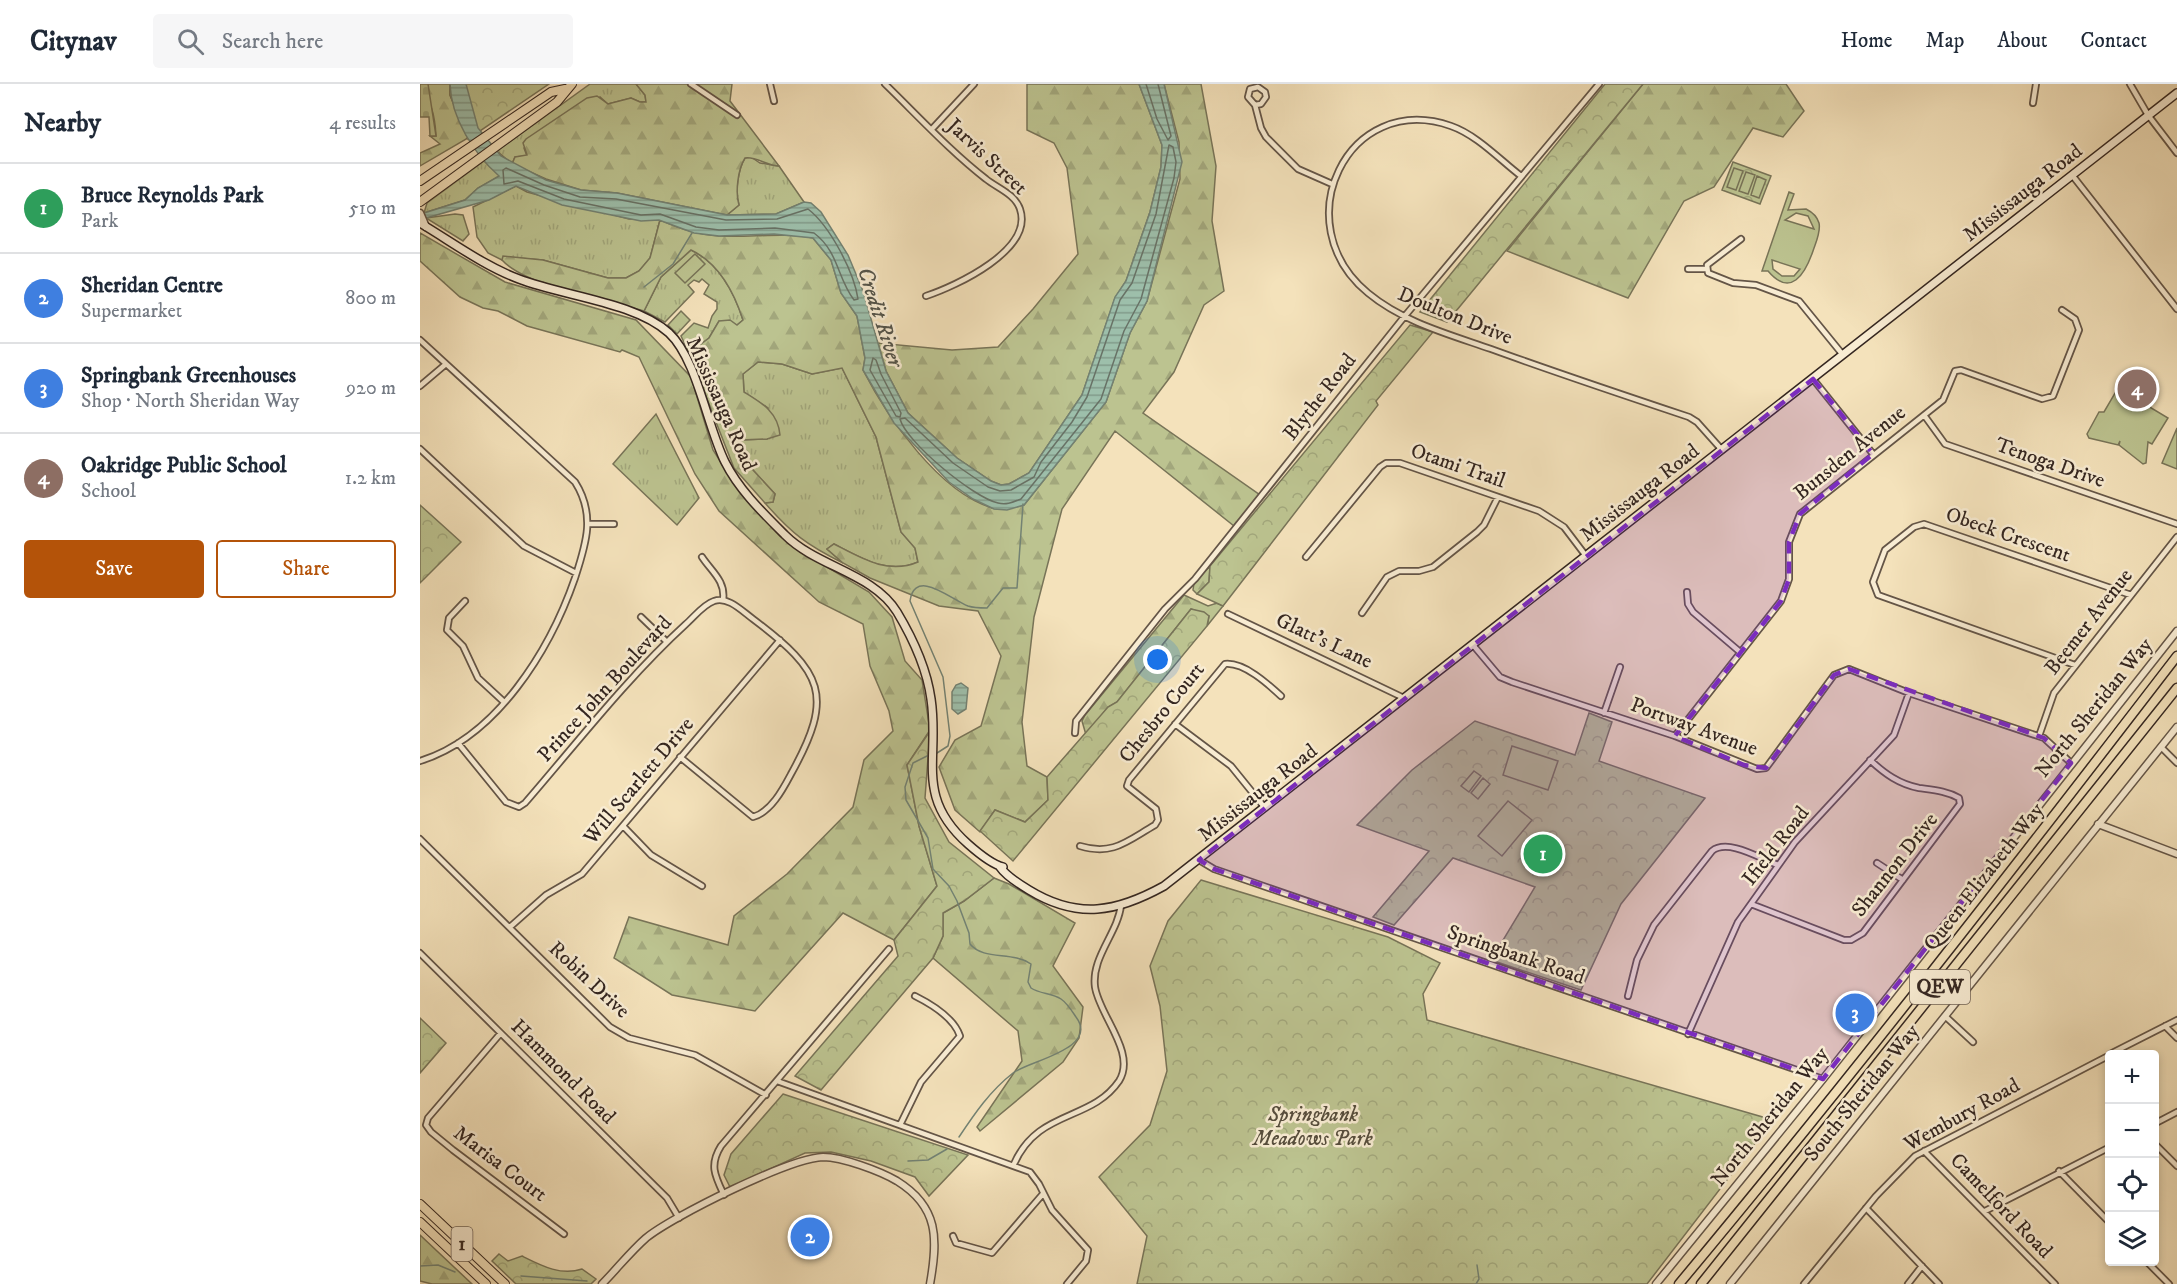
<!DOCTYPE html>
<meta charset="utf-8">
<style>
body{margin:0;font-family:"IM FELL DW Pica",serif;background:#f6f6f7;color:#1f2937}
.controls{position:absolute;right:18px;bottom:18px;display:grid;overflow:hidden;border-radius:6px;box-shadow:0 3px 9px #0003}
.controls button{width:54px;height:54px;display:grid;place-items:center;padding:0;border:0;border-bottom:2px solid #e0e1e3;background:#fff;color:#1f2937;font:30px sans-serif}
.you{position:absolute;left:738px;top:576px;width:21px;height:21px;margin:-15px;border:4px solid #fff;border-radius:50%;background:#1a73e8;box-shadow:0 0 0 9px #1a73e833}
.badge{display:grid;place-items:center;width:39px;height:39px;border-radius:50%;background:#b45309;color:#fff;font-size:20px;font-weight:700}
.pin{position:absolute;translate:-50% -50%;border:3px solid #fff;box-shadow:0 2px 6px #0006}
.list{margin:0;padding:0;list-style:none}
h2{display:flex;justify-content:space-between;align-items:center;height:78px;margin:0;padding:0 24px;font-size:26px}
h2 small{font-size:20px;font-weight:400;color:#747a83}
.list li{display:grid;grid-template-columns:39px 1fr auto;gap:18px;align-items:center;box-sizing:border-box;height:90px;padding:0 24px;border-top:2px solid #e0e1e3}
.list b{display:block;font-size:22px;white-space:nowrap}
.list p{margin:0;font-size:20px;white-space:nowrap;color:#747a83}
.list em{font-size:20px;font-style:normal;color:#747a83}
.actions{display:flex;gap:12px;padding:18px 24px}
.actions a{flex:1;padding:14px 0;border:2px solid #b45309;border-radius:6px;text-align:center;font-size:21px;color:#b45309}
.actions .main{background:#b45309;color:#fff}
.icon{flex:none;width:33px;height:33px;fill:none;stroke:currentColor;stroke-width:2;stroke-linecap:round;stroke-linejoin:round}
.map{position:relative;flex:none;width:1757px;height:1200px;overflow:hidden}
header{display:flex;align-items:center;gap:36px;box-sizing:border-box;height:84px;padding:0 30px;background:#fff;border-bottom:2px solid #e0e1e3}
header strong{font-size:28px}
nav{display:flex;gap:33px;margin-inline-start:auto;font-size:21px}
.search{width:420px;height:54px;background:#f6f6f7;display:flex;align-items:center;gap:15px;box-sizing:border-box;padding:0 21px;border-radius:6px;color:#747a83;font-size:22px}
main{display:flex}
aside{flex:1;background:#fff}
.map>svg:first-child{display:block}
</style>
<header>
<strong>Citynav</strong>
<div class="search"><svg class="icon" aria-label="search" viewBox="0 0 24 24"><circle cx="10" cy="10" r="6"/><path d="M15 15l6 6"/></svg>Search here</div>
<nav><a>Home</a><a>Map</a><a>About</a><a>Contact</a></nav>
</header>
<main>
<aside>
<h2>Nearby<small>4 results</small></h2>
<ul class="list">
<li><span class="badge" style="background:#2e9e5b">1</span><div><b>Bruce Reynolds Park</b><p>Park</p></div><em>510 m</em></li>
<li><span class="badge" style="background:#3f7fe0">2</span><div><b>Sheridan Centre</b><p>Supermarket</p></div><em>800 m</em></li>
<li><span class="badge" style="background:#3f7fe0">3</span><div><b>Springbank Greenhouses</b><p>Shop · North Sheridan Way</p></div><em>920 m</em></li>
<li><span class="badge" style="background:#8d6e63">4</span><div><b>Oakridge Public School</b><p>School</p></div><em>1.2 km</em></li>
</ul>
<div class="actions"><a class="main">Save</a><a>Share</a></div>
</aside>
<div class="map">
<svg width="1757" height="1200" viewBox="0 0 1757 1200">
<defs>
<pattern id="grass-tufts" width="24" height="20" patternUnits="userSpaceOnUse" patternTransform="scale(1.5)"><rect width="24" height="20" fill="#bcc390"/><path d="M3 7l-1-3M5 7V3M7 7l1-3M15 17l-1-3M17 17v-4M19 17l1-3" fill="none" stroke="#a2a77c"/></pattern>
<pattern id="forest-firs" width="22" height="20" patternUnits="userSpaceOnUse" patternTransform="scale(1.5)"><rect width="22" height="20" fill="#bcc390"/><path d="M5 1l3.5 6h-7zM16 11l3.5 6h-7z" fill="#a2a77c"/></pattern>
<pattern id="cemetery-stones" width="16" height="16" patternUnits="userSpaceOnUse" patternTransform="scale(1.5)"><rect width="16" height="16" fill="#bcc390"/><path d="M2 7V4a2 2 0 0 1 4 0v3zM10 15v-3a2 2 0 0 1 4 0v3z" fill="#a2a77c"/></pattern>
<pattern id="park-crowns" width="20" height="18" patternUnits="userSpaceOnUse" patternTransform="scale(1.5)"><rect width="20" height="18" fill="#bcc390"/><path d="M2 6a3 3 0 1 1 6 0M12 15a3 3 0 1 1 6 0" fill="none" stroke="#a2a77c"/></pattern>
<pattern id="water-rules" width="6" height="5" patternUnits="userSpaceOnUse" patternTransform="scale(1.5)"><rect width="6" height="5" fill="#9dbfab"/><path d="M0 2.5h6" fill="none" stroke="#819b8b"/></pattern>
</defs>
<rect width="100%" height="100%" fill="#f4e2bb"/>
<filter id="stains"><feTurbulence type="fractalNoise" baseFrequency=".00333" numOctaves="4"/><feColorMatrix values="0 0 0 0 .2 0 0 0 0 .09 0 0 0 0 .02 0 0 0 .5 -.17"/></filter>
<radialGradient id="worn" r=".72"><stop offset=".6" stop-color="#630" stop-opacity="0"/><stop offset="1" stop-color="#630" stop-opacity=".3"/></radialGradient>
<path fill="url(#grass-tufts)" stroke="#787458" stroke-width="1.5" d="M170 0H216L225 11 226 18H220L211 14 188 20 180 13 104 64 107 72 95 73 92 80 77 67Z
M331 73 340 79 359 82 384 118 356 130 307 131 319 121C315 108 318 85 325 74Z
M64 77 80 92 58 104 45 116 4 129 7 119Z
M96 102 107 108 209 135 240 136 230 174 219 187 206 194H188L123 176 84 173 82 176 68 169 57 153 53 123Z
M35 130 43 131 49 150 43 157 6 134Z
M271 166C299 179 314 208 323 236L317 241 299 237 289 254 269 269 261 252 274 239 288 244 292 232 297 225V218L284 210 289 201 282 195 279 198 274 196 268 201 274 208 245 238 224 227 241 193Z
M261 227 270 236 257 250 248 241Z
M338 278 362 280 392 290 422 284 456 353 481 448 495 464 498 478C468 491 441 474 414 460L407 465 423 479C387 461 372 450 345 419L353 418 355 410 333 386 320 356 347 355 348 324 324 308 323 290Z
M236 330 279 414 257 441 193 380Z"/>
<path fill="url(#forest-firs)" stroke="#787458" stroke-width="1.5" d="M0 0H30V11L48 54 0 82V69L20 60 10 52H16C15 31 11 18 0 0Z
M216 0H312L310 17 359 82C347 82 336 72 325 74 318 85 315 108 319 121L307 131 197 109 161 106 126 95 92 80 95 73 107 71 103 59 106 55 167 14 177 12 188 20 211 14 220 18H226L225 11Z
M607 0H719L742 61 741 83 730 128 706 197 695 214 662 311 609 389 589 400 581 401 571 397 537 374 488 329 466 287 458 259 532 266 578 263 613 225 658 170 647 84 634 59 607 46Z
M744 0H781L796 82 792 137 804 207 784 221 754 288 723 329 840 411 814 442 695 347 642 425 614 533 602 638 607 682 627 693 628 716 605 738 575 726 560 748 535 726 519 683 535 656 561 642 581 572 558 527 519 522 450 494 423 479 407 465 414 460C441 474 468 491 498 478L495 464 481 448 456 353 422 284 392 290 362 280 338 278 323 290 324 308C342 319 358 328 360 351L347 355 321 356 333 386 355 410 353 418 345 419 314 384 269 269 289 254 299 237 310 236 317 241 323 236C314 208 299 179 271 166L241 193 224 227C188 217 105 202 82 176L83 172 123 176 188 194H206L219 187 230 174 240 136C259 144 277 151 299 152 330 154 361 148 393 154L411 176 421 209 437 232 445 274 443 286C467 333 519 408 572 424 581 427 595 422 604 421L686 318 710 249 727 217 760 95 759 58Z
M1223 0H1366L1384 27 1363 53 1333 44 1294 103 1264 117 1208 214 1087 167Z
M0 149 85 198 216 236 271 293 293 366 318 405 380 467 449 508 472 533 485 577 502 596 510 646 487 681 499 742 517 802 474 856 423 829 335 927 252 911 194 874 209 833 308 861 314 832 367 790 433 723 444 676 473 647 469 627 450 582 443 540 399 518 299 427 275 390 219 273 202 266 200 268 107 242 78 227 63 224 40 213 0 177Z
M790 482 789 498 777 510 773 506 774 499Z
M764 511 788 522 797 519 803 522 787 542 789 532 771 525 697 618 688 623 666 651 662 637 665 631Z
M574 794 589 800 655 839 633 882 663 923 659 954 643 978 560 1047 557 1043 602 977 598 947 513 874 523 852V829L544 817Z
M0 1151 52 1200H12L0 1197Z"/>
<path fill="url(#cemetery-stones)" stroke="#787458" stroke-width="1.5" d="M0 0H8L16 52H10L9 33H0Z"/>
<path fill="url(#park-crowns)" stroke="#787458" stroke-width="1.5" d="M30 0H129L48 55 30 11Z
M1185 0H1223L1027 238 1000 228Z
M1313 78 1351 92 1340 120 1302 106Z
M990 241 1013 248 956 317 958 321 803 522 777 510 789 498 790 482Z
M0 421 41 458 0 499Z
M771 525 784 528 789 532 787 542 593 777 560 747 575 726 605 738 628 716 627 693 688 623 697 618Z
M1169 629 1192 638 1179 677 1285 714 1201 820 1161 906 1071 876 1115 803 1033 774 974 841 953 833 1009 767 937 741 992 686 1055 637 1155 671Z
M510 647 505 714 529 758 574 794 544 817 523 829V852L513 874 401 1006 375 992 478 872 474 856 517 802 499 742 487 681Z
M781 796 968 853 1020 879 1003 910 1007 936 1353 1036 1227 1200H717L727 1152 679 1093 730 1041 747 987 740 922 730 882 748 837Z
M0 934 26 959 0 989Z
M363 1010 548 1071 509 1112 495 1093 451 1077 411 1068 385 1069 310 1103 304 1091 311 1070Z
M79 1170 88 1177 102 1172C122 1182 141 1192 162 1185L176 1195 171 1200H96L72 1177Z"/>
<path fill="#bcc390" stroke="#787458" stroke-width="1.5" fill-rule="evenodd" d="M1314 84 1323 87 1316 106 1307 103Z
M1326 88 1335 91 1328 110 1319 107Z
M1337 92 1346 96 1339 114 1331 111Z
M1369 108 1374 110 1368 126 1386 125C1392 128 1397 132 1399 139 1401 148 1396 158 1393 167 1385 190 1371 214 1348 187H1342ZM1376 129 1388 132 1394 145 1365 136ZM1352 176 1380 185 1374 192H1362L1353 185Z
M275 170 285 180 265 199 255 189Z
M1698 304 1748 334 1732 360 1728 358 1726 379 1723 380 1699 361 1700 357 1698 361 1669 354 1667 350 1679 328H1684Z
M1757 344V385L1742 379Z
M1092 662 1138 677 1128 706 1083 691Z
M1054 687 1061 692 1049 708 1041 702Z
M1063 694 1070 700 1058 715 1051 709Z
M1088 717 1112 736 1082 772 1058 752Z"/>
<path fill="url(#water-rules)" stroke="#738273" stroke-width="1.5" d="M30 0H46L58 44 81 72 126 96 161 106 197 109 307 131 356 130 384 118 391 119 401 128 428 171 443 207 466 287 488 329 537 374 571 397 581 401 589 400 609 389 662 311 695 213 706 197 730 128 741 83 742 61 719 0H744L762 78 727 217 710 249 686 318 604 421 587 426 574 425 553 415 529 398 474 339 443 286 445 274 437 232 421 209 411 176 393 154 354 150 299 152 274 149 239 136 221 137 142 121 96 102 69 116 6 134 4 129 45 116 58 104 79 92C54 70 31 34 30 0Z
M541 599 548 604 546 625 538 630 532 625V608L536 601Z"/>
<g fill="none" stroke-linecap="round" stroke-linejoin="round">
<path stroke="#687266" stroke-width="1.5" d="M726 0 737 35 748 56 751 52 738 0
M749 61 753 63 756 78 754 94 721 215 704 247 681 315 601 415C593 418 587 421 578 419 554 414 486 358 480 335L485 334 533 379 568 403 580 407 591 406 614 393 621 378 652 338 667 313 700 216 712 199 736 130Z
M86 84 124 101 160 113 196 115 306 136 357 135 388 125C410 142 434 188 438 215L434 216C417 194 419 168 394 149L355 144 299 146 276 143 240 130 221 131 144 115 98 97 84 100 83 86Z
M453 274 456 276 461 290 481 329 480 333 476 332 450 286Z"/>
<path stroke="#738273" stroke-width="1.5" d="M224 203 253 180 272 149
M517 669 528 662 530 652 523 593 490 517C495 483 532 516 548 522 554 524 561 524 567 524L583 504H597L603 420
M509 671 493 679 485 703 486 716 508 754 513 785 529 802 537 817 549 849 550 860C564 877 592 867 611 880L608 898 611 904C620 910 632 909 641 915 647 919 652 927 656 933 680 965 608 977 593 989 570 1007 555 1029 539 1053
M488 1077 508 1076 527 1065
M0 1182 18 1181 35 1188
M101 1192 167 1197
M1056 1200 1059 1195 1057 1181"/>
<g stroke="#645547" stroke-width="8">
<path id="minor" d="M271 0 317 31
M350 0 354 17
M465 0C498 32 530 67 566 95 577 104 595 110 600 125 614 166 536 202 506 212
M1710 0 1728 31 1757 69
M1613 19 1616 0
M835 21 841 20 846 13 845 8 838 3 830 5 828 13 835 21 841 44 846 53 878 85 912 100
M512 45 554 0
M1652 91 1757 225
M1101 92C1080 76 1057 51 1031 42 927 6 864 140 948 209 983 238 1028 250 1071 265 1137 289 1203 311 1269 333L1277 338 1302 366
M1321 155 1287 181 1288 189 1313 199 1336 201 1379 217 1423 271
M1268 185H1286
M0 256 155 398C176 431 166 460 155 494 130 566 77 653 0 677
M1393 295 1453 370
M0 302 26 280
M1504 331 1525 360 1757 440
M0 365 104 462 156 489
M170 440H194
M282 473C291 487 306 497 303 516
M886 473 960 383 966 379H980L1119 427 1144 443 1166 472
M1267 508 1268 520 1273 528 1320 568
M45 517 29 534 27 546 43 562 58 594 84 618
M942 529 967 493 979 487H999L1013 483 1057 448 1064 441 1078 413
M808 530 984 614
M221 533 247 558
M1053 561 1080 593 1092 598 1255 652 1337 685 1346 684 1414 591 1429 585 1489 609 1624 654 1651 679
M1655 581 1458 511 1453 498 1465 466 1494 443 1504 440 1711 511
M1184 629 1200 583
M755 640 811 682 845 724
M655 649 656 637 745 525 775 495 984 233 1179 0
M1255 652 1361 517 1369 495V458L1380 430 1523 316 1535 287 1541 286 1622 315 1633 312 1659 246 1655 235 1642 226
M1619 652 1634 609 1757 453
M38 659 86 718 99 723 105 719C157 659 207 594 266 540 274 533 284 520 294 517 308 512 322 527 333 535 403 588 415 611 371 690 363 705 351 728 333 733L260 673
M1741 663 1757 679
M204 743 231 771 282 802
M0 755 190 943 209 954 275 971 346 1011
M660 762C693 772 707 757 735 741L738 736 736 725 707 702 709 696 805 580C824 578 848 600 861 612
M779 776 794 785 1403 995
M1457 779 1483 796
M1331 820 1424 856H1431L1443 849 1540 720 1539 714C1527 707 1513 706 1499 704 1479 700 1465 690 1450 676
M90 843 126 811 162 790 360 556
M0 869 247 1114 259 1134
M1208 912 1217 876 1234 841 1292 767C1308 754 1341 775 1358 781
M1525 932 1553 958
M1745 942 1757 954
M80 950 8 1034 6 1041 11 1048 33 1066 144 1150
M1268 950 1318 838 1375 758 1474 651 1489 609
M1690 970 1757 936
M357 997 610 1088 619 1100 632 1126 668 1166 666 1177 647 1200
M1734 1040 1757 1028
M480 1041 501 998 540 952C534 934 511 920 495 912
M1734 1059 1757 1082
M1504 1067 1635 1200
M594 1080C618 1025 671 1038 699 997 717 969 679 931 675 903 671 873 698 849 701 821
M1639 1087 1690 1139
M304 1111C295 1092 289 1081 301 1062L469 865
M1446 1124 1519 1200
M1565 1127 1690 1063
M533 1152 536 1159 572 1169 622 1111
M1727 1178 1749 1200
M1384 1200 1456 1112 1495 1072 1690 971
M1488 1200 1502 1182"/>
</g>
<g stroke="#645547" stroke-width="9">
<path id="tertiary" d="M0 129 6 143
M1678 740 1757 770
M182 1200C197 1185 210 1168 226 1154 253 1132 370 1074 403 1073 422 1073 460 1087 477 1097 519 1123 518 1155 510 1200
M1236 1200 1403 995 1757 547
M1310 1200 1757 643"/>
</g>
<g stroke="#342620" stroke-width="10">
<path id="secondary" d="M0 139C32 158 64 182 99 195 143 212 215 218 249 249 277 275 287 342 305 378 319 406 343 429 365 451 397 483 453 489 477 528 492 553 507 586 511 615 520 675 494 712 548 760 557 768 571 780 583 783
M580 783C586 792 599 800 609 806 658 836 697 828 744 802L1757 9"/>
</g>
<g stroke="#342620" stroke-width="10">
<path id="primary" d="M0 97 131 8 145 5
M0 118 137 18 152 0
M0 1120 85 1200
M0 1138 66 1200"/>
</g>
<g stroke="#342620" stroke-width="11">
<path id="motorway" d="M1259 1200C1430 995 1594 784 1757 572
M1281 1200 1757 604"/>
</g>
<use href="#minor" stroke="#f8ecd3" stroke-width="4.5"/>
<use href="#tertiary" stroke="#f8ecd3" stroke-width="6"/>
<use href="#secondary" stroke="#f8ecd3" stroke-width="7"/>
<use href="#primary" stroke="#f4e2bb" stroke-width="8"/>
<use href="#motorway" stroke="#f4e2bb" stroke-width="8"/>
</g>
<path fill="#7b2cbf" fill-opacity="0.2" stroke="#7b2cbf" stroke-width="4.5" stroke-dasharray="12 8" stroke-linejoin="round" d="M1393 295 1453 370 1380 430 1369 458V495L1361 517 1255 652 1324 681 1346 684 1414 591 1429 585 1624 654 1651 679 1403 995 794 785 779 776Z"/>
<g text-anchor="middle" dominant-baseline="central" stroke-width="5" stroke-linejoin="round" paint-order="stroke">
<g fill="#f8ecd3" stroke="#6f6156" stroke-width="1.5">
<rect x="1490" y="886" width="60" height="34" rx="4.5"/>
<rect x="31.5" y="1143" width="21" height="34" rx="4.5"/>
</g>
<g font-size="20" font-weight="bold" fill="#342620">
<text x="1520" y="903">QEW</text>
<text x="42" y="1160">1</text>
</g>
<g font-size="21" fill="#342620" stroke="#f8ecd3">
<text transform="translate(567 73) rotate(43)">Jarvis Street</text>
<text transform="translate(1603 109) rotate(-38)">Mississauga Road</text>
<text transform="translate(1035 232) rotate(22)">Doulton Drive</text>
<text transform="translate(900 313) rotate(-52)">Blythe Road</text>
<text transform="translate(301 320) rotate(66)">Mississauga Road</text>
<text transform="translate(1430 369) rotate(-39)">Bunsden Avenue</text>
<text transform="translate(1630 379) rotate(19)">Tenoga Drive</text>
<text transform="translate(1038 382) rotate(19)">Otami Trail</text>
<text transform="translate(1220 409) rotate(-38)">Mississauga Road</text>
<text transform="translate(1588 451) rotate(19)">Obeck Crescent</text>
<text transform="translate(1669 538) rotate(-52)">Beemer Avenue</text>
<text transform="translate(904 557) rotate(25)">Glatt's Lane</text>
<text transform="translate(185 605) rotate(-48)">Prince John Boulevard</text>
<text transform="translate(1674 624) rotate(-51)">North Sheridan Way</text>
<text transform="translate(742 629) rotate(-51)">Chesbro Court</text>
<text transform="translate(1274 643) rotate(20)">Portway Avenue</text>
<text transform="translate(219 697) rotate(-50)">Will Scarlett Drive</text>
<text transform="translate(838 709) rotate(-38)">Mississauga Road</text>
<text transform="translate(1356 762) rotate(-52)">Ifield Road</text>
<text transform="translate(1475 781) rotate(-52)">Shannon Drive</text>
<text transform="translate(1564 793) rotate(-52)">Queen Elizabeth Way</text>
<text transform="translate(1096 871) rotate(19)">Springbank Road</text>
<text transform="translate(169 896) rotate(43)">Robin Drive</text>
<text transform="translate(143 988) rotate(45)">Hammond Road</text>
<text transform="translate(1442 1009) rotate(-51)">South Sheridan Way</text>
<text transform="translate(1542 1031) rotate(-29)">Wembury Road</text>
<text transform="translate(1350 1033) rotate(-51)">North Sheridan Way</text>
<text transform="translate(80 1080) rotate(37)">Marisa Court</text>
<text transform="translate(1581 1122) rotate(46)">Camelford Road</text>
</g>
<g font-size="21" font-style="italic" fill="#564d3c" stroke="#f8ecd3">
<text x="893" y="1031">Springbank<tspan x="893" dy="24">Meadows Park</tspan></text>
</g>
<g font-size="22" font-style="italic" fill="#54544a" stroke="#f8ecd3">
<text transform="translate(460 233) rotate(72)">Credit River</text>
</g>
</g>
<rect width="100%" height="100%" filter="url(#stains)"/>
<rect width="100%" height="100%" fill="url(#worn)"/>
</svg>
<div class="controls">
<button>+</button>
<button>−</button>
<button><svg class="icon" aria-label="locate" viewBox="0 0 24 24"><circle cx="12" cy="12" r="6"/><path d="M12 2v4M12 18v4M2 12h4M18 12h4"/></svg></button>
<button><svg class="icon" aria-label="layers" viewBox="0 0 24 24"><path d="M12 4l9 5-9 5-9-5zM3 14l9 5 9-5"/></svg></button>
</div>
<div class="you"></div>
<div class="pin badge" style="left:1123px;top:770px;background:#2e9e5b">1</div>
<div class="pin badge" style="left:390px;top:1153px;background:#3f7fe0">2</div>
<div class="pin badge" style="left:1435px;top:929px;background:#3f7fe0">3</div>
<div class="pin badge" style="left:1717px;top:305px;background:#8d6e63">4</div>
</div>
</main>
